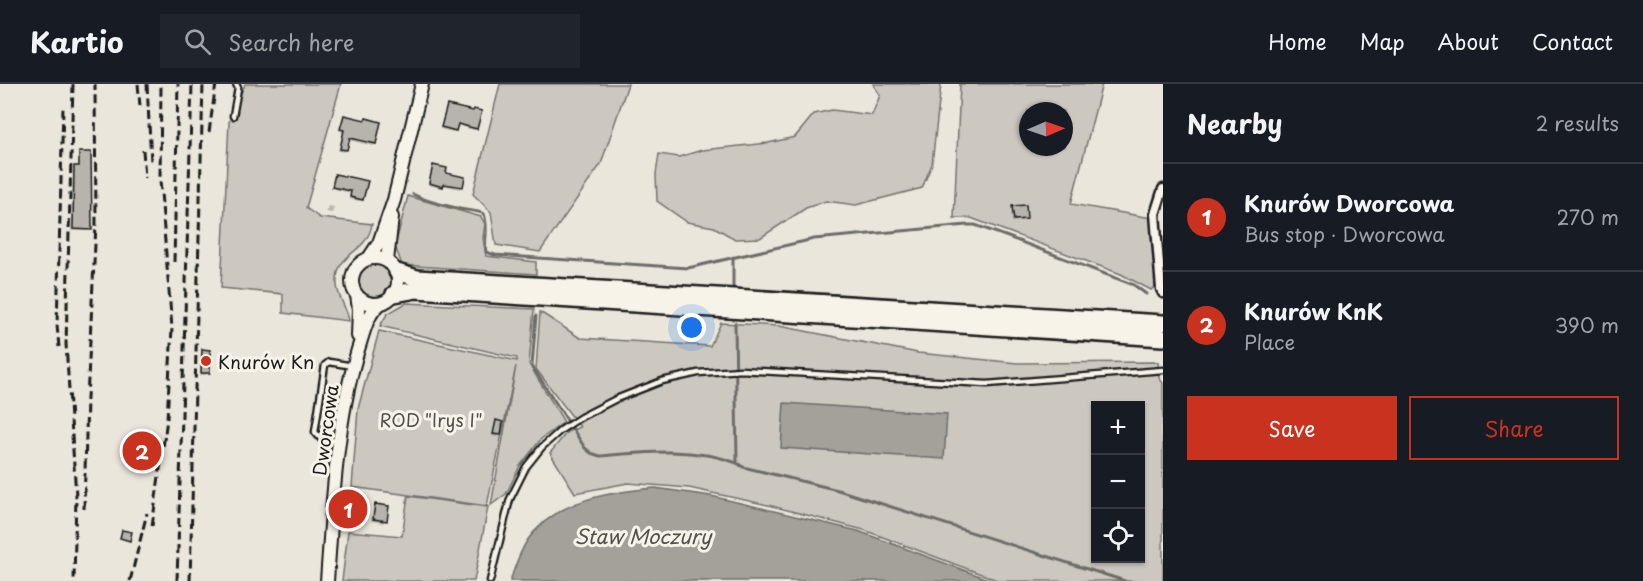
<!DOCTYPE html>
<meta charset="utf-8">
<style>
body{margin:0;font-family:"Playpen Sans",sans-serif;background:#20242c;color:#f1f3f6}
.controls{position:absolute;right:18px;bottom:18px;display:grid;overflow:hidden;border-radius:0px;box-shadow:0 2px 4px #0004}
.controls button{width:54px;height:54px;display:grid;place-items:center;padding:0;border:0;border-bottom:2px solid #363941;background:#171b24;color:#f1f3f6;font:30px sans-serif}
.compass{position:absolute;left:1019px;top:18px;width:54px;height:54px;border-radius:50%;background:#171b24;box-shadow:0 2px 4px #0004;rotate:88deg}
.you{position:absolute;left:692px;top:244px;width:21px;height:21px;margin:-15px;border:4px solid #fff;border-radius:50%;background:#1a73e8;box-shadow:0 0 0 9px #1a73e833}
.badge{display:grid;place-items:center;width:39px;height:39px;border-radius:50%;background:#c8321e;color:#fff;font-size:20px;font-weight:700}
.pin{position:absolute;translate:-50% -50%;border:3px solid #fff;box-shadow:0 2px 6px #0006}
.list{margin:0;padding:0;list-style:none}
h2{display:flex;justify-content:space-between;align-items:center;height:78px;margin:0;padding:0 24px;font-size:26px}
h2 small{font-size:20px;font-weight:400;color:#9ea1a6}
.list li{display:grid;grid-template-columns:39px 1fr auto;gap:18px;align-items:center;box-sizing:border-box;height:108px;padding:0 24px;border-top:2px solid #363941}
.list b{display:block;font-size:22px;white-space:nowrap}
.list p{margin:0;font-size:20px;white-space:nowrap;color:#9ea1a6}
.list em{font-size:20px;font-style:normal;color:#9ea1a6}
.actions{display:flex;gap:12px;padding:18px 24px}
.actions a{flex:1;padding:14px 0;border:2px solid #c8321e;border-radius:0px;text-align:center;font-size:21px;color:#c8321e}
.actions .main{background:#c8321e;color:#fff}
.icon{flex:none;width:33px;height:33px;fill:none;stroke:currentColor;stroke-width:2;stroke-linecap:round;stroke-linejoin:round}
.map{position:relative;flex:none;width:1163px;height:497px;overflow:hidden}
header{display:flex;align-items:center;gap:36px;box-sizing:border-box;height:84px;padding:0 30px;background:#171b24;border-bottom:2px solid #363941}
header strong{font-size:28px}
nav{display:flex;gap:33px;margin-inline-start:auto;font-size:21px}
.search{width:420px;height:54px;background:#20242c;display:flex;align-items:center;gap:15px;box-sizing:border-box;padding:0 21px;border-radius:0px;color:#9ea1a6;font-size:22px}
main{display:flex}
aside{flex:1;background:#171b24}
.map>svg:first-child{display:block}
</style>
<header>
<strong>Kartio</strong>
<div class="search"><svg class="icon" aria-label="search" viewBox="0 0 24 24"><circle cx="10" cy="10" r="6"/><path d="M15 15l6 6"/></svg>Search here</div>
<nav><a>Home</a><a>Map</a><a>About</a><a>Contact</a></nav>
</header>
<main>
<div class="map">
<svg width="1163" height="497" viewBox="0 0 1163 497">
<rect width="100%" height="100%" fill="#eae6dc"/>
<filter id="ink" filterUnits="userSpaceOnUse"><feTurbulence type="fractalNoise" baseFrequency=".0167" numOctaves="2"/><feDisplacementMap in="SourceGraphic" scale="12" xChannelSelector="R" yChannelSelector="G"/><feConvolveMatrix kernelMatrix="1 2 1 2 8 2 1 2 1" color-interpolation-filters="sRGB"/></filter>
<g filter="url(#ink)">
<path fill="#ccc8c0" stroke="#74726e" stroke-width="1.5" fill-rule="evenodd" d="M245 0H341L306 124 320 134 372 140C367 171 335 167 337 200 337 212 347 224 349 237L283 229V210L221 204 229 38Z
M500 0H628L601 80 540 168 496 161 491 128 473 110Z
M873 0H941L932 80 922 104 856 121 826 117 806 124 760 154 735 155 714 143 687 138 657 117 656 90 659 70 679 73 702 66 768 59 795 53 814 30 832 26 872 31 880 11Z
M960 0H1102L1071 120 1151 134 1156 201 1151 206 1121 190 971 134H954ZM1028 27H1064V63H1028Z
M408 112 481 133 485 140 483 154 486 172 536 178V190L402 181 395 162Z
M357 197a17 17 0 1 1 34 0a17 17 0 1 1-34 0Z
M406 219 534 225 529 280 564 338 541 355 520 382 506 410 491 421 516 282 487 422 352 403 358 325 379 247 517 277V274L380 242 387 230Z
M540 228 580 254 710 262 721 239 779 242 918 269 1017 279 1158 278 1159 294 1163 299V497H1000L864 446 768 421 689 404 628 399 575 409 550 369 567 348 580 343 536 285ZM1096 322H1140V474H1096Z
M408 412 488 423 474 497H342L348 447 402 452Z"/>
<path fill="#a3a19a" stroke="#6d6c68" stroke-width="1.5" d="M784 319 947 330 944 375 781 364Z
M655 404 711 412 858 447 993 497H510C515 483 520 466 529 454 559 415 609 408 655 404Z"/>
<path fill="#0003" d="M447 22 472 29 476 44 474 46 456 41 453 48 440 45Z
M345 32 375 60 373 62 348 56 346 66 344 68 338 67 343 48 339 47Z
M80 70 90 145 88 147H71L73 86 78 84V72Z
M434 83 444 91 461 103 460 105 442 101 440 104 428 101Z
M335 92 362 115 360 117 349 115 350 109 331 104Z
M328 122 334 123 332 129 326 128Z
M1013 124 1026 134 1024 136 1012 138 1011 126Z
M203 267 208 289 206 291H200L201 269Z
M496 338 499 351 497 353 492 352Z
M138 360 145 375 142 377 134 376 135 362Z
M375 422 385 437 383 439 371 437 373 424Z"/>
<g fill="none" stroke-linecap="round" stroke-linejoin="round">
<path stroke="#6d6c68" stroke-width="3" d="M413 110C426 118 445 121 460 125 469 127 476 126 484 130 489 143 484 155 486 168L495 171 688 184 814 155 967 141H975L1008 153 1134 201 1146 210
M733 173V204
M536 232 532 282 585 364 591 369 600 372C645 368 694 363 737 379
M735 239 737 379 743 383 838 406 1125 497"/>
</g>
<path fill="#b6b4ac" stroke="#1c1c1c" stroke-width="1.5" d="M447 21 473 27 474 25 482 27 477 45 458 40 456 47 441 43Z
M344 31 365 36 366 34 381 38 376 60 350 54 347 66 340 65 344 46 340 45Z
M79 68H91L92 146 73 145 74 82H79Z
M433 81 447 84 446 89 465 93 463 103 444 100 443 103 429 99Z
M335 90 368 97 363 116 350 113 351 107 332 103Z
M1026 121 1027 135 1014 136 1012 122Z
M202 265 210 266V289H201Z
M496 336 503 338 501 351 493 350Z
M137 358 148 359 146 376 136 375Z
M375 420 389 422 387 437 373 435Z
M122 446 132 448 130 457 120 454Z"/>
<g fill="none" stroke-linecap="round" stroke-linejoin="round">
<g stroke="#1c1c1c" stroke-width="9">
<path id="service" d="M233 32 238 4 236 0
M337 357 321 355 315 348 325 281 329 278 353 282
M490 497 510 415 526 383 542 363 561 346 581 333 616 315 662 297 698 289 741 286 987 300 1163 286"/>
</g>
<g stroke="#1c1c1c" stroke-width="13">
<path id="minor" d="M1163 105 1155 130 1161 205 1163 209"/>
</g>
<g stroke="#1c1c1c" stroke-width="16">
<path id="secondary" d="M352 197a23 23 0 1 1 46 0a23 23 0 1 1-46 0Z
M369 174 379 159 394 116 422 0
M387 177 392 133
M357 211 359 225 358 252
M327 497C333 416 336 333 361 256 365 243 369 228 380 220"/>
</g>
<g stroke="#1c1c1c" stroke-width="20">
<path id="motorway" d="M397 188 417 194 1163 239
M394 210 416 206 1163 254"/>
</g>
<use href="#service" stroke="#f7f3e8" stroke-width="4.5"/>
<use href="#minor" stroke="#f7f3e8" stroke-width="8"/>
<use href="#secondary" stroke="#f7f3e8" stroke-width="12"/>
<use href="#motorway" stroke="#f7f3e8" stroke-width="15"/>
<path stroke="#1c1c1c" stroke-width="3" stroke-dasharray="9 4.5" stroke-linecap="butt" d="M73 0 66 260 76 412 74 497
M138 0 140 22
M147 0 151 78
M209 48 216 0
M143 66 145 94
M174 178 178 0
M59 263 57 241 63 23
M84 425 87 314 96 141 95 0
M152 442 167 335 172 244 160 96 161 0
M130 497 147 429
M177 497 192 0
M190 497 203 0"/>
</g>
</g>
<circle fill="#c8321e" stroke="#f7f3e8" stroke-width="2" cx="206" cy="277" r="6"/>
<g text-anchor="middle" dominant-baseline="central" stroke-width="6" stroke-linejoin="round" paint-order="stroke">
<g font-size="18" fill="#1c1c1c" stroke="#f7f3e8" text-anchor="start">
<text x="218" y="277">Knurów Kn</text>
</g>
<g font-size="18" fill="#51504d" stroke="#f7f3e8">
<text x="431" y="335">ROD "Irys I"</text>
</g>
<g font-size="18" fill="#1c1c1c" stroke="#f7f3e8">
<text transform="translate(325 346) rotate(-82)">Dworcowa</text>
</g>
<g font-size="20" font-style="italic" fill="#52514e" stroke="#f7f3e8">
<text x="643" y="452">Staw Moczury</text>
</g>
</g>
</svg>
<div class="controls">
<button>+</button>
<button>−</button>
<button><svg class="icon" aria-label="locate" viewBox="0 0 24 24"><circle cx="12" cy="12" r="6"/><path d="M12 2v4M12 18v4M2 12h4M18 12h4"/></svg></button>
</div>
<svg class="compass" viewBox="-18 -18 36 36"><path d="M0-13l5 13h-10z" fill="#e53935"/><path d="M0 13l5-13h-10z" fill="#9ea1a6"/></svg>
<div class="you"></div>
<div class="pin badge" style="left:348px;top:425px">1</div>
<div class="pin badge" style="left:142px;top:367px">2</div>
</div>
<aside>
<h2>Nearby<small>2 results</small></h2>
<ul class="list">
<li><span class="badge">1</span><div><b>Knurów Dworcowa</b><p>Bus stop · Dworcowa</p></div><em>270 m</em></li>
<li><span class="badge">2</span><div><b>Knurów KnK</b><p>Place</p></div><em>390 m</em></li>
</ul>
<div class="actions"><a class="main">Save</a><a>Share</a></div>
</aside>
</main>
